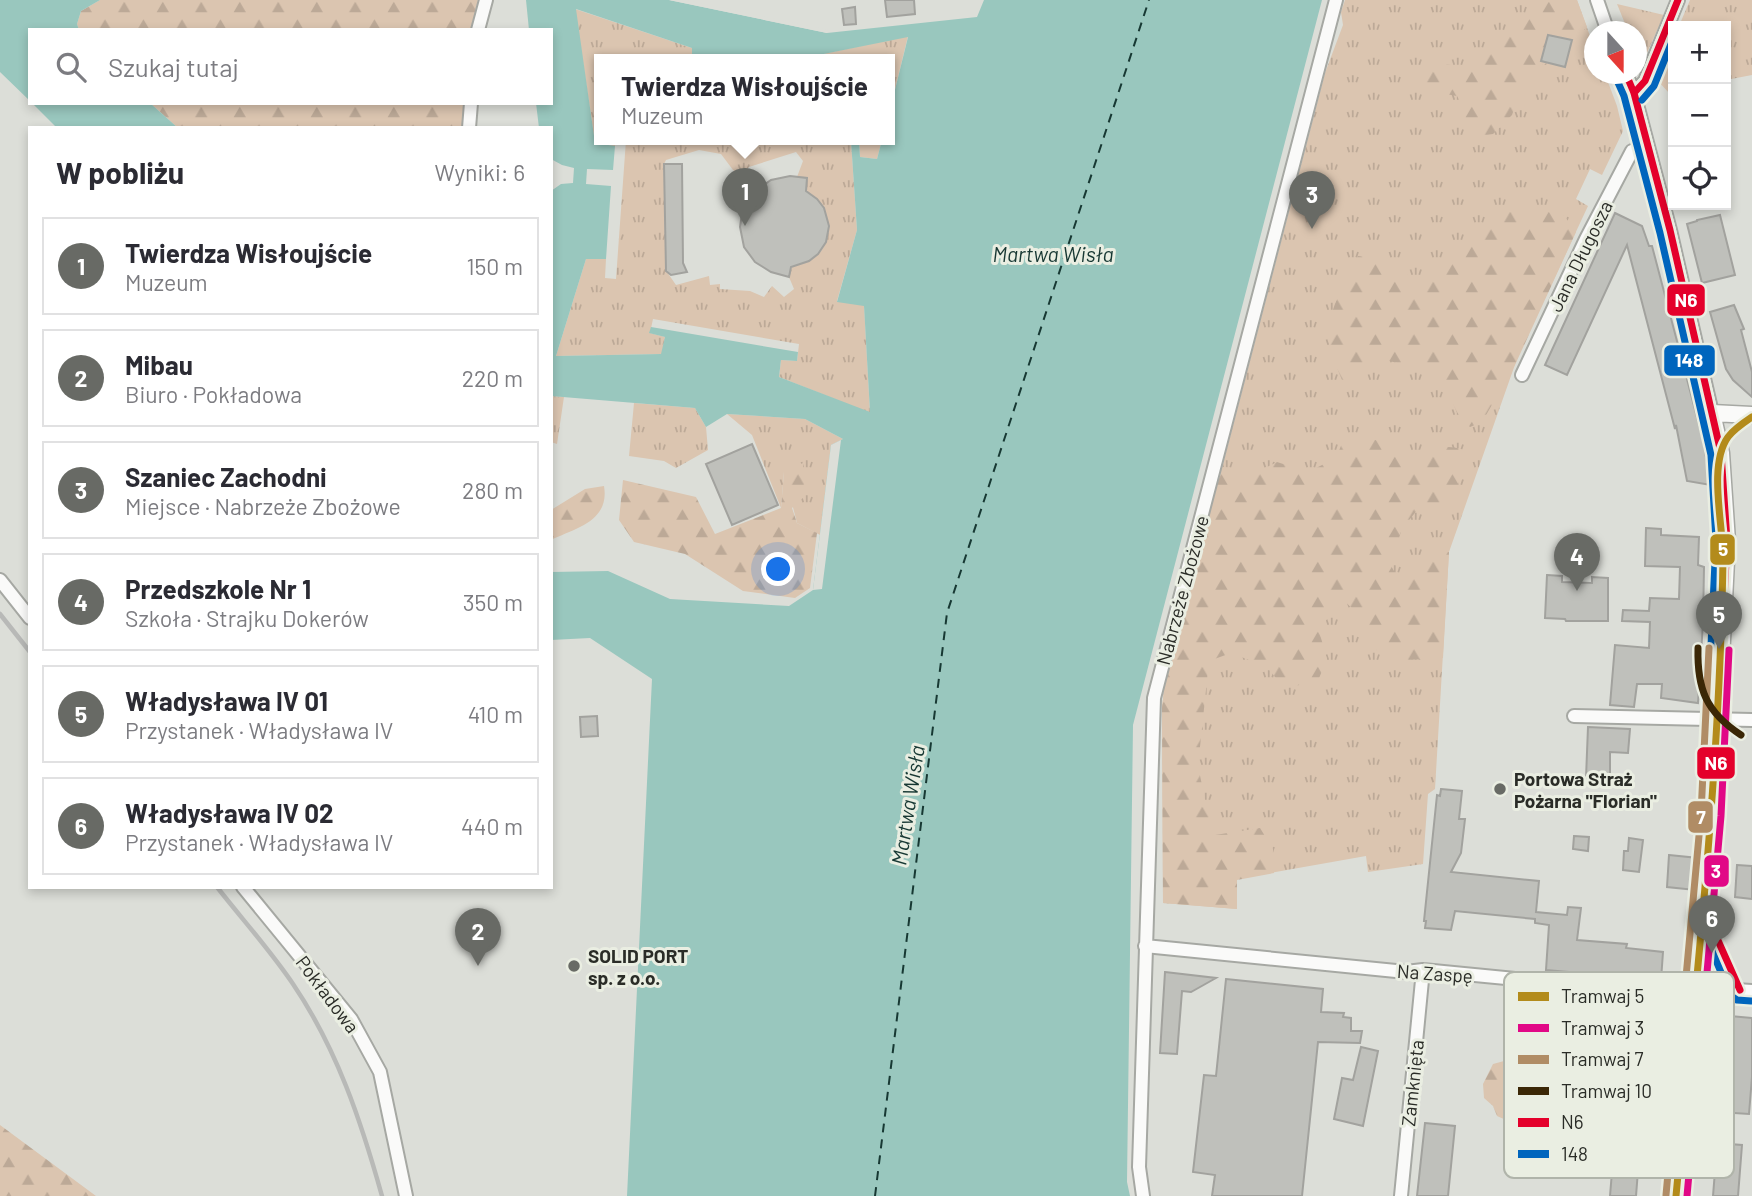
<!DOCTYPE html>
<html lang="pl">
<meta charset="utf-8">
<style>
body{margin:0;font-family:Barlow,sans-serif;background:#f7f7f7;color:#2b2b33}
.controls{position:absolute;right:21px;top:21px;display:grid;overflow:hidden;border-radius:0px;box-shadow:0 4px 10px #0003}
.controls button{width:63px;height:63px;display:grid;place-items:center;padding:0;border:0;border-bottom:2px solid #e1e1e2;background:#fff;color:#2b2b33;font:35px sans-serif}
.compass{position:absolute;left:1584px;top:21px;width:63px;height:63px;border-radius:50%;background:#fff;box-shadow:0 4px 10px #0003;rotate:159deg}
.you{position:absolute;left:779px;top:570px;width:24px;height:24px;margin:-18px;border:5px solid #fff;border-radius:50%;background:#1a73e8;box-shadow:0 0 0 10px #1a73e833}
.badge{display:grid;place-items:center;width:46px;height:46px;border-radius:50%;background:#686a65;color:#fff;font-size:23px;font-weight:700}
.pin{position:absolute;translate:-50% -58px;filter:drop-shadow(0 2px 4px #0008)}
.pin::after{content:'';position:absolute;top:37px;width:24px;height:21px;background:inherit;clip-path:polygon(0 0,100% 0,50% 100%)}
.popup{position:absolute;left:594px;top:54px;width:301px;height:91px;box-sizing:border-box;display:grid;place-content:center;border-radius:0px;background:#fff;filter:drop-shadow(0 2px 5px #0005);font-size:23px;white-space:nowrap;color:#7c7c81}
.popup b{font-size:26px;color:#2b2b33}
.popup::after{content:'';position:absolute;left:50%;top:100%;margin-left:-14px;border:14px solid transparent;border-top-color:#fff}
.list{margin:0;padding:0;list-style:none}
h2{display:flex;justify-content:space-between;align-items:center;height:91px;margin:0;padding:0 28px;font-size:30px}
h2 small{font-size:23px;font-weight:400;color:#7c7c81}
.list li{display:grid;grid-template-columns:46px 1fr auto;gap:21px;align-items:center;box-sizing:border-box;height:98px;margin:0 14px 14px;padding:0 14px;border:2px solid #e1e1e2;border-radius:0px}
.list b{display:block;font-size:26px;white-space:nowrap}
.list p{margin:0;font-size:23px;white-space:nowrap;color:#7c7c81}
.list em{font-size:23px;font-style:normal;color:#7c7c81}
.icon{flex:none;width:38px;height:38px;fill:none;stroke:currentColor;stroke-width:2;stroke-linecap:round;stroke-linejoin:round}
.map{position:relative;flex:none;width:1752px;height:1196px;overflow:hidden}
.search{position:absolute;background:#fff;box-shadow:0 4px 10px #0003;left:28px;top:28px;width:525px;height:77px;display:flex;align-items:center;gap:18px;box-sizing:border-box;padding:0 24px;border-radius:0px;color:#7c7c81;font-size:26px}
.panel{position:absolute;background:#fff;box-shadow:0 4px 10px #0003;left:28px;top:126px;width:525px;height:763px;border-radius:0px}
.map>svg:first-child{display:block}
</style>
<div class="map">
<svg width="1752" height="1196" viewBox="0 0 1752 1196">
<defs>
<pattern id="grass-tufts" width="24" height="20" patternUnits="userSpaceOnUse" patternTransform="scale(1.75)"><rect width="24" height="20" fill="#dbc5b0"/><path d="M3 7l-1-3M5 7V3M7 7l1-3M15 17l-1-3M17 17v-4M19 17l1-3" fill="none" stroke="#bca997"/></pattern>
<pattern id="forest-firs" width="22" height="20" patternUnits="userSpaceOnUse" patternTransform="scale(1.75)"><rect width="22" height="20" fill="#dbc5b0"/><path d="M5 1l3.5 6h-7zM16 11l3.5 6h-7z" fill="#bca997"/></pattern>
</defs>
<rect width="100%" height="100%" fill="#dcded8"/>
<path fill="url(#grass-tufts)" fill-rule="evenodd" d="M1345 0H1577L1594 47V74H1605L1617 106 1623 131 1602 175 1590 169 1576 199 1588 206 1518 356 1449 552 1435 789 1428 794 1423 864 1368 872 1366 856 1237 879V909L1163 903 1162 708 1164 690 1325 73 1343 25 1341 12Z
M1690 0H1752V75L1726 80V26H1679Z
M1617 4 1664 15 1641 66 1637 54 1636 32 1628 31Z
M575 9 692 48V60H600V140H615V146L595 143Z
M908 36 890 110V60H794Z
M1673 39V93L1670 94 1656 79Z
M626 140H855L851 141 857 230 837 301 864 305 870 413 779 377 781 360 797 361 799 344 653 319 650 333 665 337 662 354 556 356 586 259H606L605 278 616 279ZM699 150 721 154 733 170 742 175 749 167 796 152 803 161 797 177 807 178 806 191C840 213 835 261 792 266L789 277 794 289 784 297 772 286 764 297 750 291 720 289V284L710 285 709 276 676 285 667 272 664 164 666 160Z
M859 140H882L877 159 860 157Z
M551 396 564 397 557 444 551 442Z
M634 403 695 408 706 427 708 450 676 468 664 461 629 456Z
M727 414 805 419 843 439 831 445 820 535 797 523 784 472 781 508 752 435Z
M1565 1080 1593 1082 1588 1134 1561 1132Z"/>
<path fill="url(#forest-firs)" d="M100 0H478L471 30H79L77 24 81 11Z
M1551 0H1577L1587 27 1572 41 1565 67 1547 63 1542 65 1519 94 1512 115 1493 134 1481 136 1456 117 1463 107 1457 96 1422 90 1424 63 1465 66Z
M150 103H464L462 128H178Z
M1519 208 1563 214 1576 232 1515 365 1482 422 1470 427 1458 415 1448 392 1431 371 1385 360 1364 362 1358 384 1342 380C1336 365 1328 349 1328 333 1328 313 1348 274 1358 256L1382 259 1408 275 1437 280 1448 254 1479 225Z
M1345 436C1351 436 1357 435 1362 436 1376 438 1389 448 1404 450 1429 452 1444 441 1469 452L1454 497 1438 507 1418 509 1402 529 1389 562 1400 582 1417 573 1439 553 1449 552 1443 658 1409 660 1377 651 1367 622 1341 598 1319 631 1327 659 1317 683 1283 687 1267 667 1231 653 1209 661 1198 766 1207 809 1215 835 1260 828 1273 849 1274 873 1237 880V909L1163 903 1162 708 1164 690 1222 467 1257 472 1277 462 1308 472 1336 458Z
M803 463 805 496 792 508 797 523 817 533 810 588 795 598 743 591 685 554 634 542 619 520 623 480 696 497 715 534 781 508 784 472Z
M604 486C610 521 576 528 551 540V510L585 489Z
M1515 1058H1532L1543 1068 1542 1077 1530 1088 1521 1105 1506 1120 1497 1116 1493 1106 1484 1098 1483 1084 1493 1064Z
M0 1125 96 1196H0Z"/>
<path fill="#dbc5b0" d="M1542 1086 1562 1088 1558 1118 1538 1115Z"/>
<path fill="#99c7be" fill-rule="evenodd" d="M0 0H100L81 11 77 24 79 30H30V101L0 72Z
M526 0H669L827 33 977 17 984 0H1322L1133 725 1127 1182 1130 1196H627L652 679 590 638 551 640V572L608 571 670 599 789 606 813 590 831 445 843 439 805 419 727 414 706 427 695 408 551 396V191L561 184 573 183 574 168 562 165 551 159V128H539L536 103H551V30H529ZM576 9 692 48V60H794L908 37 890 110V140H882L877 159 860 157 859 140 851 141 857 230 837 302 864 306 870 412 779 377 781 360 797 361 798 352 651 327 649 333 665 337 661 354 556 356 586 259H606L611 186 586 184 587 169 613 170 615 146 595 143Z
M32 103H150L178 128H57Z"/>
<path fill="#dcded8" d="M669 0H686L828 30 827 33Z
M841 440 822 589 813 590 831 445Z"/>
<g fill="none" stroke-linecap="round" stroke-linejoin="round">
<path stroke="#173833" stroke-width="2" stroke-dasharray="9 7" stroke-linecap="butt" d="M875 1196 947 613 1149 0"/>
</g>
<path fill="#bfc0bb" stroke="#a2a29e" stroke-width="2" d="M885 0H914L915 14 887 17Z
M855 7 856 24 844 25 842 9Z
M1548 35 1572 40 1565 67 1541 61Z
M664 164H682L683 263 687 272 671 275 666 271Z
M790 176 807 178 806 191 817 199 824 208 829 226 826 242 818 254 809 261 791 267 789 277 771 272 755 262 744 247 740 227 743 207 755 191 771 180Z
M1615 213 1642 226 1649 246H1652L1703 440 1711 485 1687 481 1676 425 1675 429 1627 245 1567 375 1545 365Z
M1720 215 1735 275 1702 283 1687 224 1697 221V220Z
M1734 305 1744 329 1741 330 1752 372V397L1733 380 1726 369 1710 312Z
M752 444 778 505 732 525 706 464Z
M1646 528 1661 529V535L1699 537 1698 565 1704 567 1703 622 1698 703 1661 698 1662 684H1637L1634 707 1610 705 1615 645 1649 648 1650 622 1622 621 1623 610 1649 611 1650 598 1679 599 1680 567 1645 566Z
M1547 575 1562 576V582L1592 583V577L1608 578V621H1566L1565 619 1545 618Z
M597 716 598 736 581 737 580 717Z
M1588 727 1630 729 1628 753 1610 752V779L1586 778Z
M1441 789 1462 791 1459 819H1465L1461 853 1451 872 1539 881 1536 912 1567 915 1568 907 1581 908 1577 940 1627 944 1626 948 1663 952 1661 980 1546 970 1549 925 1535 923V919L1455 911 1451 930 1425 928 1426 921H1424L1437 795 1440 796Z
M1574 836 1589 837 1588 851 1573 849Z
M1629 838 1643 840 1639 872 1623 870 1624 851H1628Z
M1669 855 1698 858 1695 890 1667 887Z
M1737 865 1752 866V899L1735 897Z
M1165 972 1216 978 1191 992 1182 991 1177 1054 1160 1053Z
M1226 979 1323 989 1321 1012 1344 1013 1343 1017 1351 1018V1031H1362L1360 1043 1318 1042 1302 1196H1212L1215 1175 1193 1172 1204 1075 1216 1076Z
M1517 998 1657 1011 1654 1042 1635 1041 1636 1035 1533 1026V1031L1514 1030Z
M1730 1016 1752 1018V1077L1749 1114 1719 1112 1725 1025H1729Z
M1361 1047 1378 1051 1363 1126 1334 1119 1342 1078 1353 1080Z
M1425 1123 1455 1126 1448 1196H1417Z
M1616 1123 1647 1126 1646 1145H1640L1636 1196H1610Z
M1729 1144 1742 1145 1738 1196H1713L1717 1146 1728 1147Z"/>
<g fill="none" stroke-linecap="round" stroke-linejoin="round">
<g stroke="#a6a8a3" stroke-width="16">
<path id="street" d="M1597 0 1608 32
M478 30 486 0
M1626 74 1634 93 1670 230 1712 413
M1634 93 1645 81 1678 0
M469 128 471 103
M1522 375 1586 239 1632 151 1647 146
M0 580 30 618
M1574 716 1752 720
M243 887 351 1019 380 1072 406 1196
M1145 946 1406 972 1423 970 1701 997 1721 989 1752 991
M1143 1196 1139 1167 1154 698 1336 0
M1401 1196 1423 970"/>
</g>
<g stroke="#a6a8a3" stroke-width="19">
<path id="secondary" d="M1681 1196 1708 918 1727 541 1721 453 1712 413 1752 415"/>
</g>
<use href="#street" stroke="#fafaf9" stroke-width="12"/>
<use href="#secondary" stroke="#fafaf9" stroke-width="16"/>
<path stroke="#b8b9b7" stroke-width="4.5" d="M0 614 30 652
M217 887C242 919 270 950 293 984 337 1049 361 1121 382 1196"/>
<g stroke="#eaeee2" stroke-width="12">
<path id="bus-1" d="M1626 74 1634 93 1670 230 1721 453 1727 541 1708 918 1740 990
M1634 93 1645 81 1678 0"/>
</g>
<g stroke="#eaeee2" stroke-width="12">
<path id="bus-2" d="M1616 78 1624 96 1660 233 1711 455 1716 541 1698 918 1731 996 1737 1000 1751 1001
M1642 100 1654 86 1673 39"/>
</g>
<use href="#bus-1" stroke="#e4002b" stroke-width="7"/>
<use href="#bus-2" stroke="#0065bd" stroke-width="7"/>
<g stroke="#eaeee2" stroke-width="12">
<path id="tram-1" d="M1676 1196C1696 984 1720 771 1723 557 1723 524 1708 465 1728 437 1734 429 1743 423 1752 417"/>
</g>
<g stroke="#eaeee2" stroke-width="12">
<path id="tram-2" d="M1687 1196 1721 816 1729 650"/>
</g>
<g stroke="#eaeee2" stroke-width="12">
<path id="tram-3" d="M1666 1195 1701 814 1709 648"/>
</g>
<g stroke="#eaeee2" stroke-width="12">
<path id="tram-4" d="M1698 648C1697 689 1706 712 1741 735"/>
</g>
<use href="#tram-1" stroke="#b38b1b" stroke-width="7"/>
<use href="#tram-2" stroke="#e10886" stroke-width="7"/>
<use href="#tram-3" stroke="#b08c65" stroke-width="7"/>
<use href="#tram-4" stroke="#3b2706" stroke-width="7"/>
</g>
<g fill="#686a65" stroke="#eaeee2" stroke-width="2.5">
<circle cx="1500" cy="789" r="7"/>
<circle cx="574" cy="966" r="7"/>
</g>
<g text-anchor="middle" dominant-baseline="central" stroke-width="6" stroke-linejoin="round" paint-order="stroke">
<g font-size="19" fill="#2a2c27" stroke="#eaeee2">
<text transform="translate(1580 256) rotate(-64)">Jana Długosza</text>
<text transform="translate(1182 590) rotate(-75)">Nabrzeże Zbożowe</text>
<text transform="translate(1435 973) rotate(4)">Na Zaspę</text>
<text transform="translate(328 994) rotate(53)">Pokładowa</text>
<text transform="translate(1412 1083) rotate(-84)">Zamknięta</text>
</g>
<g font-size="19" font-weight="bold" fill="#2a2c27" stroke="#eaeee2" text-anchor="start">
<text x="1514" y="778">Portowa Straż<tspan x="1514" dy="22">Pożarna "Florian"</tspan></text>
<text x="588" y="955">SOLID PORT<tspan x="588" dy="22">sp. z o.o.</tspan></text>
</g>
<g font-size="21" font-style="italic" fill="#173833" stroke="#eaeee2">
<text x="1053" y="253">Martwa Wisła</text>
<text transform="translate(907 805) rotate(-81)">Martwa Wisła</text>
</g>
</g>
<rect x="1504" y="972" width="230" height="206" rx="10" fill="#eaeee2" stroke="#b0b4aa" stroke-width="2"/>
<rect x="1518" y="992" width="31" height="9" fill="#b38b1b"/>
<rect x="1518" y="1024" width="31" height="8" fill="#e10886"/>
<rect x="1518" y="1055" width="31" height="9" fill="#b08c65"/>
<rect x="1518" y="1087" width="31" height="8" fill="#3b2706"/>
<rect x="1518" y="1118" width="31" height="9" fill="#e4002b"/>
<rect x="1518" y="1150" width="31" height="8" fill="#0065bd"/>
<g font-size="19" fill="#2a2c27">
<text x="1561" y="1003">Tramwaj 5</text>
<text x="1561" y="1035">Tramwaj 3</text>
<text x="1561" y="1066">Tramwaj 7</text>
<text x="1561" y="1098">Tramwaj 10</text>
<text x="1561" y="1129">N6</text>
<text x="1561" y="1161">148</text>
</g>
<g stroke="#eaeee2" stroke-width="2.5">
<rect x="1666" y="283" width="40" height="34" rx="7" fill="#e4002b"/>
<rect x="1663" y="344" width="53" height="33" rx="7" fill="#0065bd"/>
<rect x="1709" y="533" width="27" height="33" rx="7" fill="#b38b1b"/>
<rect x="1696" y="746" width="40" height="34" rx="7" fill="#e4002b"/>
<rect x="1687" y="800" width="27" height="34" rx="7" fill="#b08c65"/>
<rect x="1703" y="854" width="27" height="34" rx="7" fill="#e10886"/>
</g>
<g font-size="19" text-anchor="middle" font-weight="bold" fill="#fff">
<text x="1686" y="307">N6</text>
<text x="1689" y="367">148</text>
<text x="1723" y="556">5</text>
<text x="1716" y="770">N6</text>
<text x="1701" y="824">7</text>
<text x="1716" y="878">3</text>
</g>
</svg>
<div class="controls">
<button>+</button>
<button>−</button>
<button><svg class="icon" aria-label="locate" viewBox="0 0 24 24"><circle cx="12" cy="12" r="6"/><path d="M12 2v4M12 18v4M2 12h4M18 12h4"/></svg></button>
</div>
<svg class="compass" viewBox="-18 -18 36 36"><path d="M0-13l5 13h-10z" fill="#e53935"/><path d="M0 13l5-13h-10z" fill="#7c7c81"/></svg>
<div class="you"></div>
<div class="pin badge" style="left:745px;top:226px">1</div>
<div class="popup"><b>Twierdza Wisłoujście</b>Muzeum</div>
<div class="pin badge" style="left:478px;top:966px">2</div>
<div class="pin badge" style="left:1312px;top:229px">3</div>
<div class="pin badge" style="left:1577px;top:591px">4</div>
<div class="pin badge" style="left:1719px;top:649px">5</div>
<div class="pin badge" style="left:1712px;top:953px">6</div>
<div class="search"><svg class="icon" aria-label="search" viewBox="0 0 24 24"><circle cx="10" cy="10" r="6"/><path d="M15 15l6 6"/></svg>Szukaj tutaj</div>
<section class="panel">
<h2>W pobliżu<small>Wyniki: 6</small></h2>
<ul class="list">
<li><span class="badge">1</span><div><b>Twierdza Wisłoujście</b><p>Muzeum</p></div><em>150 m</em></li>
<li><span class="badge">2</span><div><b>Mibau</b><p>Biuro · Pokładowa</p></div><em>220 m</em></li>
<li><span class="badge">3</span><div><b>Szaniec Zachodni</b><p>Miejsce · Nabrzeże Zbożowe</p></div><em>280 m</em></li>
<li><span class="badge">4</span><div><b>Przedszkole Nr 1</b><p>Szkoła · Strajku Dokerów</p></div><em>350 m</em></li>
<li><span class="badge">5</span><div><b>Władysława IV 01</b><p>Przystanek · Władysława IV</p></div><em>410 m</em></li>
<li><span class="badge">6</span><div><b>Władysława IV 02</b><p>Przystanek · Władysława IV</p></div><em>440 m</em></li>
</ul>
</section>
</div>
